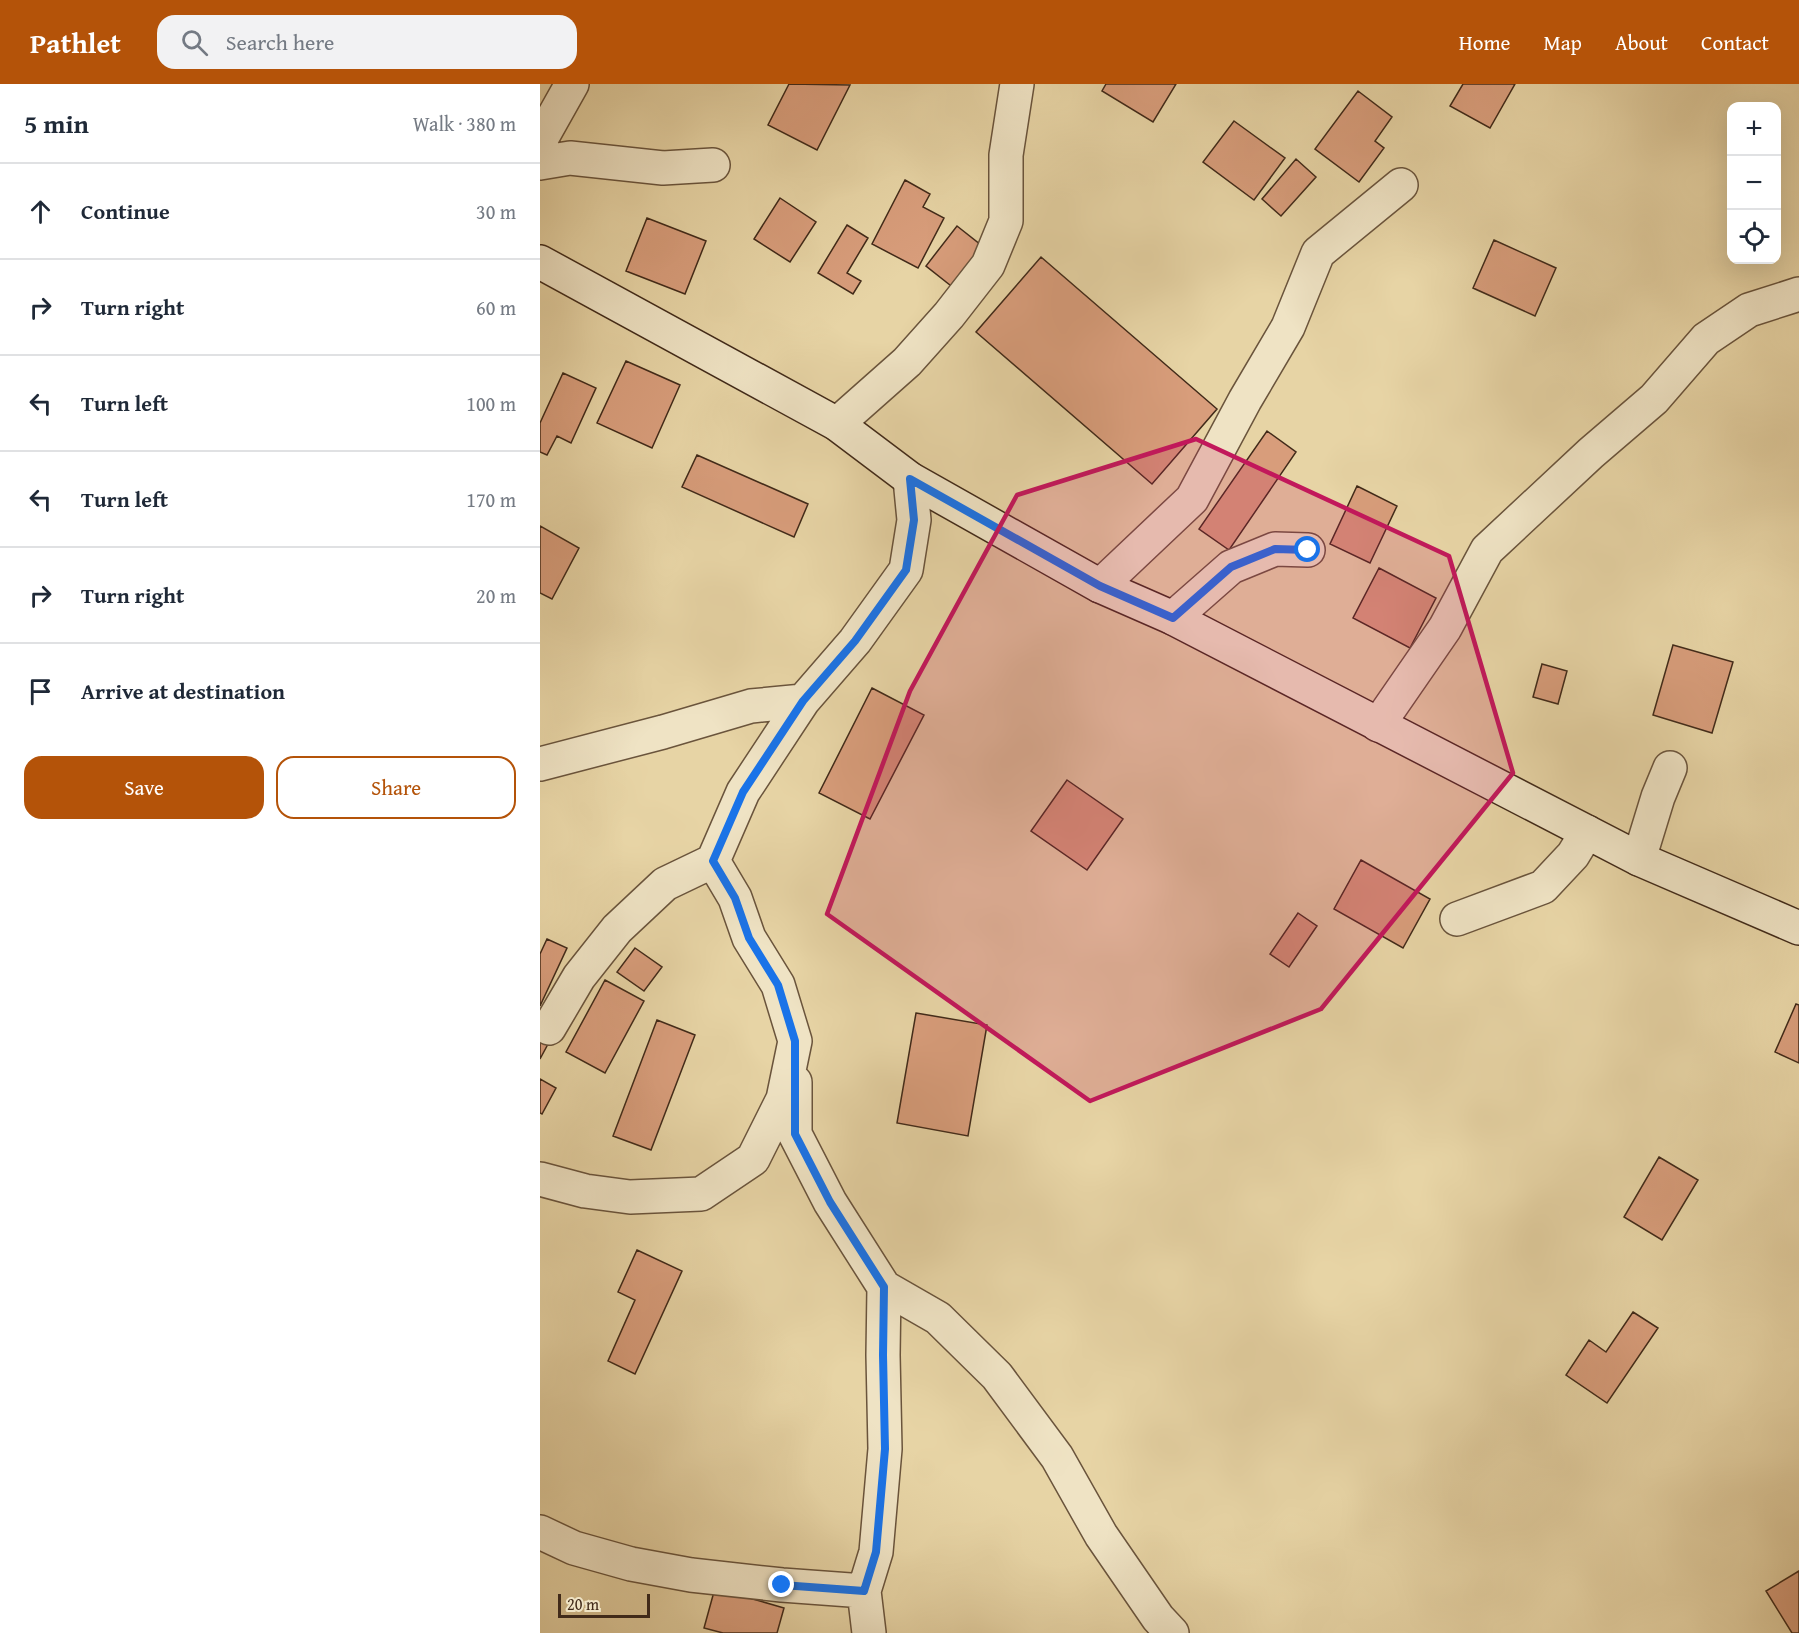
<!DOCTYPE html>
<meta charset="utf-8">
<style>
body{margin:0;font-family:"Gentium Book Plus",serif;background:#f2f2f3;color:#1f2937}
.controls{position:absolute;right:18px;top:18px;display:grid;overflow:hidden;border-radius:12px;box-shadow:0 6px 24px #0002}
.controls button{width:54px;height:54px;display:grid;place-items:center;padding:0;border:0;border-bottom:2px solid #e0e1e3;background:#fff;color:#1f2937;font:30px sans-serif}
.scale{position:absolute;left:18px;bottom:15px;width:92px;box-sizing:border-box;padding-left:6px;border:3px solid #412a19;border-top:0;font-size:16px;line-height:21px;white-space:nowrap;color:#412a19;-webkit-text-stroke:4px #efe3c4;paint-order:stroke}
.stop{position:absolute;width:18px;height:18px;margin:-14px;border:4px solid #1a73e8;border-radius:50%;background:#fff}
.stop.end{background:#1a73e8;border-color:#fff;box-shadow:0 2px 6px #0008}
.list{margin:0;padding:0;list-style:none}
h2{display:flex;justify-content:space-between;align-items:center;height:78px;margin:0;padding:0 24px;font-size:26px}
h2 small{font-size:20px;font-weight:400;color:#747a83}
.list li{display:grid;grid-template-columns:39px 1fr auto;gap:18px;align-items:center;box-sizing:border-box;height:96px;padding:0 24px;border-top:2px solid #e0e1e3}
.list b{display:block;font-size:22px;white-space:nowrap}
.list em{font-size:20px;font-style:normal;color:#747a83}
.actions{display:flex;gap:12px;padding:18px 24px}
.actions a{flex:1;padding:14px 0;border:2px solid #b45309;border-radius:18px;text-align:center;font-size:21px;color:#b45309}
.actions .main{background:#b45309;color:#fff}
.icon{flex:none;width:33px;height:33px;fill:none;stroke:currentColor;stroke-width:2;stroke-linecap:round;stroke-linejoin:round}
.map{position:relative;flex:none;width:1259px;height:1549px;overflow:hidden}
header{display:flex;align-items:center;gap:36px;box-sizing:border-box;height:84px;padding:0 30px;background:#b45309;color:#fff}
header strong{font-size:28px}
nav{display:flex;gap:33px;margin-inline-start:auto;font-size:21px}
.search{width:420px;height:54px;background:#f2f2f3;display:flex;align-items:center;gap:15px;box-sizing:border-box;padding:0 21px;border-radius:18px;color:#747a83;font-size:22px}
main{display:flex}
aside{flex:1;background:#fff}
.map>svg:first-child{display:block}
</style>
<header>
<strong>Pathlet</strong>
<div class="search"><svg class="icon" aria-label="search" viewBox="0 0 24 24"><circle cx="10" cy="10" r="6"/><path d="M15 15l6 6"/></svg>Search here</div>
<nav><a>Home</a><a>Map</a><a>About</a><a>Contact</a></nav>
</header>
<main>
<aside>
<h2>5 min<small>Walk · 380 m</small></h2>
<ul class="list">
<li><svg class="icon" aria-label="ahead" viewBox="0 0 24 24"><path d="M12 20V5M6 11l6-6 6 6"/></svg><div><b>Continue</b></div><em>30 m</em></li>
<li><svg class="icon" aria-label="right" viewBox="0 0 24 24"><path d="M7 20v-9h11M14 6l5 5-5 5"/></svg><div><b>Turn right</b></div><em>60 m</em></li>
<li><svg class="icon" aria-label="left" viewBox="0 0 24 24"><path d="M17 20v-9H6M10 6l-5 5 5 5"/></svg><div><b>Turn left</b></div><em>100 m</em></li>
<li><svg class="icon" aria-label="left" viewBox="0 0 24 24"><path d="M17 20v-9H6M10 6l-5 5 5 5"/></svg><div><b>Turn left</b></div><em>170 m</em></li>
<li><svg class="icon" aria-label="right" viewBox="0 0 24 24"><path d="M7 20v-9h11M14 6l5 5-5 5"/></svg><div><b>Turn right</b></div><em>20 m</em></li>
<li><svg class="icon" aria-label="arrive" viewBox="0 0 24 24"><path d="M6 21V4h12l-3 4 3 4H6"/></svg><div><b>Arrive at destination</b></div></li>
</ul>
<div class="actions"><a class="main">Save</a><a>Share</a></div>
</aside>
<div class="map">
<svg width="1259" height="1549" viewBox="0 0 1259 1549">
<rect width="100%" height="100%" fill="#e7d4a5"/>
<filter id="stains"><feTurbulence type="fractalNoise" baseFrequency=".00333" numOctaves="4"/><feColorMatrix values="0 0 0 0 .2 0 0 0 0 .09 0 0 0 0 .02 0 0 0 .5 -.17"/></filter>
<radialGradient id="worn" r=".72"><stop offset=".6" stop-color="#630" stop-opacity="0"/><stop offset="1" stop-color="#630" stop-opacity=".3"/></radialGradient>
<path fill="#d89d7b" stroke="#412a19" stroke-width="1.5" d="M249 0 310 1 277 66 228 41Z
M566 0H636L613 38 562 7Z
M923 0H975L950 44 910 22Z
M818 7 852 33 835 57 844 64 819 98 775 65Z
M694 37 745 74 714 116 663 78Z
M756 75 776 93 741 132 722 115Z
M365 96 390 110 383 123 404 134 378 184 332 160Z
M240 114 276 138 250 178 214 155Z
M107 134 166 157 145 210 86 187Z
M307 141 328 154 307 189 321 197 313 210 278 189Z
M417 142 446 165 415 205 386 182Z
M954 156 1016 184 995 232 933 204Z
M501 173 677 325 612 400 436 248Z
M86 277 140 301 112 364 57 339Z
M23 289 56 304 31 359 17 352 7 371 0 368V339Z
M727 347 756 368 689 466 659 445Z
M157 371 268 420 254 453 142 403Z
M817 402 857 422 830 479 790 460Z
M0 442 39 464 12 515 0 509Z
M839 484 896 514 870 564 813 534Z
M1133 561 1193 578 1172 649 1113 631Z
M1002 580 1027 587 1018 620 993 613Z
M332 604 384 631 330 735 279 709Z
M527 696 583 735 547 786 491 747Z
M821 776 890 815 863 864 794 825Z
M758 829 777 842 749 883 730 870Z
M7 855 27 864 0 922V870Z
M95 864 122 883 104 907 77 888Z
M65 896 104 917 65 989 26 968Z
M1256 920 1259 921V979L1235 968Z
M376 929 447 941 428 1052 357 1039Z
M117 936 155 951 111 1066 73 1052Z
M0 955 8 960 0 975Z
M0 995 16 1004 2 1030 0 1029Z
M1119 1073 1158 1096 1122 1156 1084 1133Z
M97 1166 142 1187 95 1290 68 1277 95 1216 78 1208Z
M1093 1228 1118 1244 1067 1319 1026 1291 1049 1256 1066 1268Z
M1259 1487V1549H1252L1226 1507Z
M175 1504 244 1524 237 1549H183L164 1544Z"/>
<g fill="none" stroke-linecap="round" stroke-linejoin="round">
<g stroke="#6a543c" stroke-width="36">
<path id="street" d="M0 57 32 0
M0 79 30 74 123 84 173 81
M297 340 367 278 409 231 448 181 466 137V71L477 0
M560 502 652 415 705 316 748 243 778 169 861 101
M633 534 691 483 735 465 768 466
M838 641 905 544 947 466 1051 369 1114 315 1166 255 1209 226 1259 210
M0 680 123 648 211 622 263 617
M1099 775 1118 713 1130 684
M917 835 1003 803 1033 771 1047 748
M9 944 39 893 77 845 125 800 173 777
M255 998V1050L290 1118 344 1203 343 1271 345 1365 336 1468 324 1507 329 1549
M0 1095 45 1107 90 1113 161 1110 213 1075 243 1015 255 957 238 901 209 854 195 814 173 777 203 708 263 617 315 557 366 486 374 436 370 395
M344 1203 398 1234 457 1292 517 1373 561 1451 618 1534 632 1549
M0 1448 34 1464 91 1480 151 1491 242 1501 324 1507"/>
</g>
<g stroke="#412a19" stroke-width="36">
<path id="secondary" d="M0 178 297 340 370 395 560 502 633 534 1099 775 1259 844"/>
</g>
<use href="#street" stroke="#efe3c4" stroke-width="33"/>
<use href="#secondary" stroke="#efe3c4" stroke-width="33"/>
</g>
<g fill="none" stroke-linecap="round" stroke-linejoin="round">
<path stroke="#1a73e8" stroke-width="8" d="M242 1501 324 1507 336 1468 345 1365 343 1271 344 1203 290 1118 255 1050V957L238 901 209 854 195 814 173 777 203 708 263 617 315 557 366 486 374 436 370 395 560 502 633 534 691 483 735 465 768 466"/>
</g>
<path fill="#c2185b" fill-opacity="0.2" stroke="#c2185b" stroke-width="4.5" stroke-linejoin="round" d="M656 355 909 472 973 689 781 925 550 1017 287 830 370 607 477 411Z"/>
<rect width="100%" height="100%" filter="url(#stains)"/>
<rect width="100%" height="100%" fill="url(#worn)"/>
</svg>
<div class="controls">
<button>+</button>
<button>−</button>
<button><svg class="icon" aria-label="locate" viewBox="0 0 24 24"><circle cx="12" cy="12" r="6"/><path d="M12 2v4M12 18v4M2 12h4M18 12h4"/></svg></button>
</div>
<div class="scale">20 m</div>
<div class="stop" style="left:768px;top:466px"></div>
<div class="stop end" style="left:242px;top:1501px"></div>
</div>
</main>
